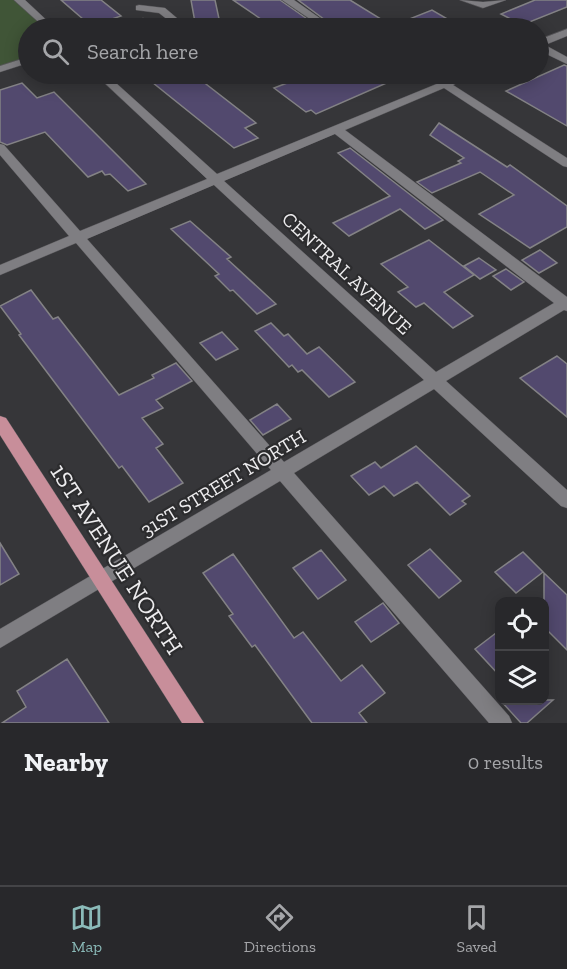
<!DOCTYPE html>
<style>
body{margin:0;font-family:"Zilla Slab",serif;background:#303033;color:#f1f3f6}
.controls{position:absolute;right:18px;bottom:18px;display:grid;overflow:hidden;border-radius:12px;box-shadow:0 3px 15px #0003}
.controls button{width:54px;height:54px;display:grid;place-items:center;padding:0;border:0;border-bottom:2px solid #444447;background:#28282b;color:#f1f3f6;font:30px sans-serif}
.list{margin:0;padding:0;list-style:none}
h2{display:flex;justify-content:space-between;align-items:center;height:78px;margin:0;padding:0 24px;font-size:26px}
h2 small{font-size:20px;font-weight:400;color:#a5a6a9}
.icon{flex:none;width:33px;height:33px;fill:none;stroke:currentColor;stroke-width:2;stroke-linecap:round;stroke-linejoin:round}
.map{position:relative;flex:none;width:567px;height:723px;overflow:hidden}
.search{position:absolute;background:#28282b;box-shadow:0 3px 15px #0003;left:18px;right:18px;top:18px;height:66px;display:flex;align-items:center;gap:15px;box-sizing:border-box;padding:0 21px;border-radius:33px;color:#a5a6a9;font-size:22px}
.sheet{height:162px;background:#28282b}
nav{display:flex;justify-content:space-around;align-items:center;box-sizing:border-box;height:84px;border-top:2px solid #444447;background:#28282b;font-size:16px;color:#a5a6a9}
nav a{display:grid;justify-items:center;gap:3px}
nav .on{color:#8bbbb9}
.map>svg:first-child{display:block}
</style>
<div class="map">
<svg width="567" height="723" viewBox="0 0 567 723">
<rect width="100%" height="100%" fill="#363639"/>
<path fill="#405537" d="M0 0H19L50 28H28V60L0 69Z"/>
<path fill="#52496e" stroke="#838285" stroke-width="1.5" d="M61 0H101L121 16 91 26Z
M191 0H215L221 28H196Z
M233 0H280L320 28H274Z
M298 0H350L392 26 432 10 463 28H336Z
M535 0H567V7L522 25 501 14Z
M564 65 567 66V126L506 91Z
M142 74H193L256 123 245 128 258 138 234 148Z
M299 74H407L316 114 311 110 306 112 274 88 287 83 282 80Z
M22 83 37 98 54 92 146 184 128 191 110 174 105 175 102 171 88 177 45 132 7 145 0 142V90Z
M439 123 507 167 510 165 567 206V227L530 248 479 214 514 195 480 172 432 193 417 182 461 163 458 161 464 158 430 135Z
M350 148 443 220 425 229 400 209 349 236 333 223 390 196 338 153Z
M190 221 231 257 227 259 276 304 257 314 233 290 230 291 215 276 219 274 171 229Z
M429 240 474 275 444 292 473 316 453 328 424 303 416 307 398 292 408 287 381 264Z
M540 250 557 263 539 273 522 260Z
M479 258 496 270 480 279 464 266Z
M506 269 524 282 511 290 493 276Z
M31 290 53 319 58 317 119 395 154 378 152 375 176 363 192 381 156 400 163 408 142 418 163 444 156 448 183 483 149 502 122 466 119 468 19 335 21 334 0 306Z
M271 323 284 336 288 334 307 354 319 347 355 382 329 397 302 370 298 372 292 365 289 367 255 331Z
M222 332 238 349 216 360 200 343Z
M557 356 567 364V417L520 378Z
M277 404 291 419 263 435 250 420Z
M416 446 470 496 462 501 466 504 450 515 417 482 394 496 384 486 369 495 351 476 375 462 381 468Z
M0 543 19 574 0 585Z
M430 549 461 581 439 598 408 565Z
M321 550 346 580 318 599 293 568Z
M523 552 543 572 516 593 495 572Z
M233 554 294 638 303 632 341 681 362 665 385 693 359 713 367 723H312L255 645 252 647 229 616 233 614 203 573Z
M544 573 567 595V650L544 627Z
M383 603 399 623 371 642 355 622Z
M500 630V676L475 649Z
M67 659 109 723H2L26 707 17 691Z
M500 700H553L527 723H521Z"/>
<g fill="none" stroke-linecap="round" stroke-linejoin="round">
<g stroke="#545356" stroke-width="1">
<path id="minor" d="M14 0H25L55 28H45Z
M282 0H294L334 28H323Z
M460 0 483 2 506 0 483 8Z
M139 5 165 8 178 19 172 28H153L143 24 130 28H117L118 26 143 18 164 25 168 20 159 13 136 10V6Z
M567 29V36L545 45 567 57V64L538 50V40Z
M28 57V63L0 72V66Z
M95 74H106L217 174 461 74H474L453 85 567 158V167L563 166 444 88 345 130 567 297V311L564 310 446 381 567 490V508L561 506 434 389 294 473 509 716 512 723H489L280 481 0 648V629L271 470 76 243 0 275V265L69 236 0 155V144L4 145 80 231 207 179ZM335 134 554 303 436 372 224 181ZM214 185 424 380 284 462 87 239Z
M216 74 244 77 273 74C259 86 230 87 216 74Z"/>
</g>
<g stroke="#545356" stroke-width="1">
<path id="major" d="M0 416 6 418 204 723H182L0 435Z"/>
</g>
<use href="#minor" fill="#7f7e82" fill-rule="evenodd"/>
<use href="#major" fill="#c88e9a" fill-rule="evenodd"/>
</g>
<g text-anchor="middle" dominant-baseline="central" stroke-width="4.5" stroke-linejoin="round" paint-order="stroke">
<g font-size="20" fill="#edecee" stroke="#2c2c2e">
<text transform="translate(347 273) rotate(43)">CENTRAL AVENUE</text>
<text transform="translate(223 483) rotate(-31)">31ST STREET NORTH</text>
</g>
<g font-size="24" fill="#edecee" stroke="#2c2c2e">
<text transform="translate(117 559) rotate(57)">1ST AVENUE NORTH</text>
</g>
</g>
</svg>
<div class="controls">
<button><svg class="icon" aria-label="locate" viewBox="0 0 24 24"><circle cx="12" cy="12" r="6"/><path d="M12 2v4M12 18v4M2 12h4M18 12h4"/></svg></button>
<button><svg class="icon" aria-label="layers" viewBox="0 0 24 24"><path d="M12 4l9 5-9 5-9-5zM3 14l9 5 9-5"/></svg></button>
</div>
<div class="search"><svg class="icon" aria-label="search" viewBox="0 0 24 24"><circle cx="10" cy="10" r="6"/><path d="M15 15l6 6"/></svg>Search here</div>
</div>
<section class="sheet">
<h2>Nearby<small>0 results</small></h2>
<ul class="list">
</ul>
</section>
<nav>
<a class="on"><svg class="icon" aria-label="map" viewBox="0 0 24 24"><path d="M3 6l6-2 6 2 6-2v14l-6 2-6-2-6 2zM9 4v14M15 6v14"/></svg>Map</a>
<a><svg class="icon" aria-label="directions" viewBox="0 0 24 24"><path d="M12 3l9 9-9 9-9-9zM9 14v-3h6M13 9l2 2-2 2"/></svg>Directions</a>
<a><svg class="icon" aria-label="saved" viewBox="0 0 24 24"><path d="M7 4h10v16l-5-4-5 4z"/></svg>Saved</a>
</nav>
